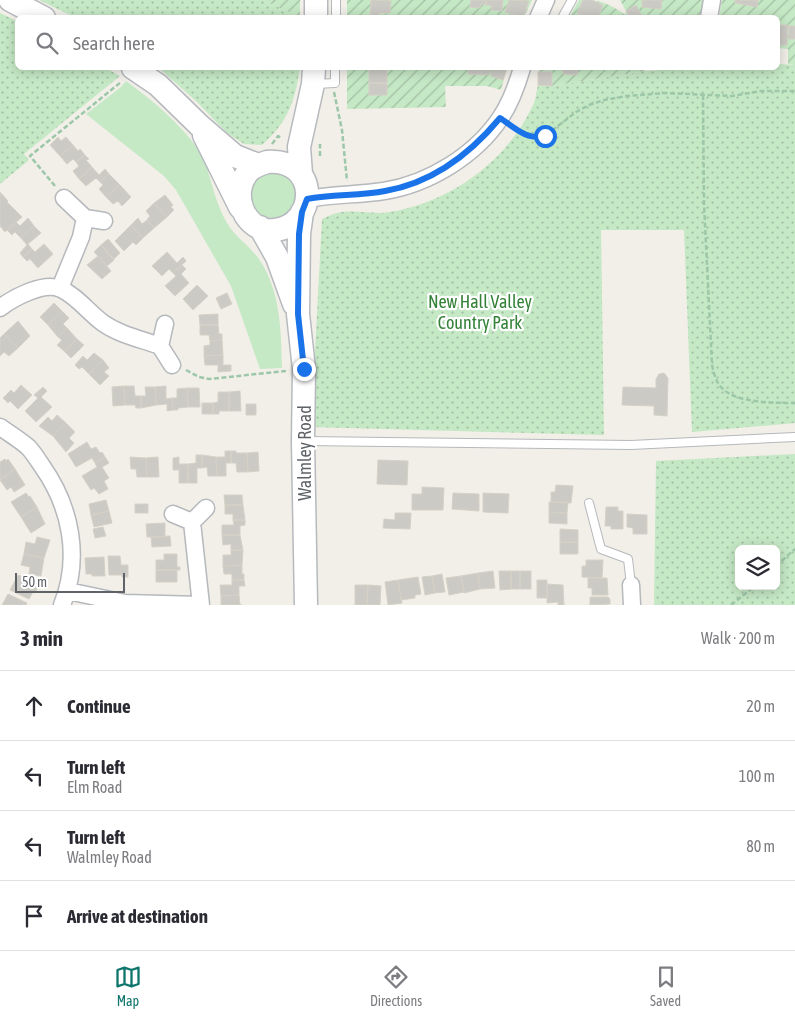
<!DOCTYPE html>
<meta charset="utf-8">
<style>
body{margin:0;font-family:"Asap Condensed",sans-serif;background:#f2f2f3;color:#2b2b33}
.controls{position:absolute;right:15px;bottom:15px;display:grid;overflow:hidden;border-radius:8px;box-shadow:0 2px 12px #0003}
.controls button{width:45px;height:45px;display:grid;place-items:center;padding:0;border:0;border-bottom:1px solid #e1e1e2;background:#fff;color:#2b2b33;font:25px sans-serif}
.scale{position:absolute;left:15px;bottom:12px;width:110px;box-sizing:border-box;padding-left:5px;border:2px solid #5f6368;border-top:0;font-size:14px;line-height:18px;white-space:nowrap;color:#5f6368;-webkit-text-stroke:4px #fff;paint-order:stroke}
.stop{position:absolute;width:15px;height:15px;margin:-11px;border:4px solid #1a73e8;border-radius:50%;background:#fff}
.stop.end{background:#1a73e8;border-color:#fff;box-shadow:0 1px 5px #0008}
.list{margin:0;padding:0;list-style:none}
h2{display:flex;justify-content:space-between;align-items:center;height:65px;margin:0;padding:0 20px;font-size:21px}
h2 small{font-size:16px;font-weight:400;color:#7c7c81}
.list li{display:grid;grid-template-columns:32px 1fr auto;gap:15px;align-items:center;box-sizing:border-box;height:70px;padding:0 20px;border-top:1px solid #e1e1e2}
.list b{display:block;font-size:19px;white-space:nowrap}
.list p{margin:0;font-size:16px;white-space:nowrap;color:#7c7c81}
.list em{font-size:16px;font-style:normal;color:#7c7c81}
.icon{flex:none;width:28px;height:28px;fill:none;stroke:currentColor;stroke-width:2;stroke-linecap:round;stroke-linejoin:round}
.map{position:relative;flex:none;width:795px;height:605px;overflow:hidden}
.search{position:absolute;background:#fff;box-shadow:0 2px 12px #0003;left:15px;right:15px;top:15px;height:55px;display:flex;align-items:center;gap:12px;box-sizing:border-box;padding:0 18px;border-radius:8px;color:#7c7c81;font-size:19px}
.sheet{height:345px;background:#fff}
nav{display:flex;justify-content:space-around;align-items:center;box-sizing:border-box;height:70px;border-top:1px solid #e1e1e2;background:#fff;font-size:14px;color:#7c7c81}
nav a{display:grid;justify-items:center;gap:2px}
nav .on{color:#0f766e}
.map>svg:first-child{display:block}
</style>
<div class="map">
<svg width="795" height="605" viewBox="0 0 795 605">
<defs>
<pattern id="park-dots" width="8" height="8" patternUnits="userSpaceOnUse" patternTransform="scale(1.25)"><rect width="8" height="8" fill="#c5e8c5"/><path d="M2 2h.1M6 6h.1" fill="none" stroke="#a3c0a4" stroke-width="1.8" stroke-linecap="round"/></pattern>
<pattern id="garden-furrows" width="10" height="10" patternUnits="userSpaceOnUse" patternTransform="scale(1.25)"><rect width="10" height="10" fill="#c5e8c5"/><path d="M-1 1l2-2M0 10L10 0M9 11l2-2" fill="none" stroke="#a3c0a4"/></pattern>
</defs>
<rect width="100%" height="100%" fill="#f1efe8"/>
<path fill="#c5e8c5" d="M126 81C160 106 190 132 211 169L208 172C214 191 219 213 231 229 242 243 254 249 264 267 281 299 281 333 282 368L260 369 231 286 176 190 164 176 86 114 121 87Z
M250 195a23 23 0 1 1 46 0a23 23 0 1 1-46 0Z"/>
<path fill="url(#park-dots)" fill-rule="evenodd" d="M39 0H263L299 17H74Z
M0 13 17 21 18 68H106L120 76 24 154 29 160 0 184Z
M778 64 795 65V423L692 432 684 230H601L604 435 311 427 322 219C327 217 332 214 337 213 354 209 373 215 390 212 450 202 506 162 532 107 536 101 536 92 538 85L552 86 645 71 693 68H778Z
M159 68H300C295 101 288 122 262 145L244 144 227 133 197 102Z
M795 454V605H654L656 461ZM739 549H776V586H739Z"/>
<path fill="url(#garden-furrows)" d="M263 0H300V17H299Z
M347 0H532L524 17 347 18Z
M579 0C599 0 607 2 624 14L627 13 620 0H704L701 17 569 18Z
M722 0H795V65L788 64V49L778 48V18H719Z
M347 68H507L501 90 487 86H445L446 107 347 109Z
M539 68H644L645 71 552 86 538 85Z"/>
<path fill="#cccac5" stroke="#d6d1c6" d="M371 0 391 1 390 13H379V18H370Z
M471 0H486V5L481 4 480 8 470 7Z
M486 0H503L502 11 491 10 492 6 486 5Z
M509 0 529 1 523 18 505 12Z
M583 0H592L603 5 598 18H586L577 13Z
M642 0H662L661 9 642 7Z
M735 0H758L757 7 735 3Z
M636 5 642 16 630 18 626 11Z
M778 25H788L787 45H778Z
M789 26H795V39H789Z
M468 68H490L489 75 468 74Z
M493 68H507L503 80 491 76Z
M552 68H578L577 75 563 74V70L552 69Z
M369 69H387V83H369Z
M538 72H552V86L538 85Z
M369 83H387V95H369Z
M58 137 61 141 66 137 73 145 60 156 50 145Z
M73 145 78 151 80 149 85 155 76 162 73 159 67 164 60 156Z
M85 155 89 159 86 160 92 167 79 179 73 171 79 166 76 162Z
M92 167 99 175 105 169 109 174 100 182 96 178 86 186 79 179Z
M109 174 120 185 106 197 99 189 103 185 100 182Z
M120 185 131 197 122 206 118 201 113 204 106 197Z
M0 192 8 201 7 202 22 217 5 232 0 226Z
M165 195 173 205 171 207 174 210 167 217 154 203Z
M154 203 167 217 154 228 147 220 150 216 146 211Z
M28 218 34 226 21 238 15 232 12 235 7 230 16 222 20 226Z
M138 218 142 224 147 220 154 228 143 238 131 225Z
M131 225 143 238 136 245 133 242 124 251 115 241Z
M34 226 41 233 28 244 32 249 23 257 20 253 27 245 21 238Z
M108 239 120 253 114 259 101 245Z
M44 244 53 254 38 268 30 259 27 261 23 257 32 249 35 252Z
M101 245 114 260 107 266 94 252Z
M167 252 177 263 183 257 186 261 173 273 169 269 162 276 152 266Z
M98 256 111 271 102 279 87 265Z
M182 265 186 269 181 274 189 283 175 296 165 286 176 276 173 273Z
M197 285 208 296 193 310 183 299Z
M227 293 232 304 221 309 216 298Z
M54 303 62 311 48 325 40 317Z
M62 311 69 318 63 324 67 328 58 337 48 325Z
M218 314V325H200L199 315Z
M18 321 30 336 18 348 4 334Z
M200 325H218L219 334H222V340L210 341 209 335H200Z
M67 328 77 339 64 351 57 345 62 340 58 337Z
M4 334 18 348 9 356 4 352 0 356V338Z
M77 339 84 345 71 358 64 351Z
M222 340 223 355 204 356V346L210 345V341Z
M94 353 103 360 89 374 82 367 79 369 75 365 83 356 87 360Z
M223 355V365H231V371L218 372V365H205L204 356Z
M103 360 109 368 104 372 109 376 100 385 89 374Z
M664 373 668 378 667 416 654 415V406L622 405 623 387 656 388V379L659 374Z
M21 385 32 395 18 409 10 401 8 403 3 398 11 390 14 393Z
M124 386 125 405 113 406 112 387Z
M124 386H134L135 396H141V408H136L135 405H125Z
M166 386V399L172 398 173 410 167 411V404L156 405 155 387Z
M43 387 47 391 41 397 52 407 36 422 25 411 38 398 34 395Z
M145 387H155L156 405 141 408V396H146Z
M187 388H199L200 407H188Z
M187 388 188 407 178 408V410H173L172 398H177V389Z
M240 391 241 411H229V392Z
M218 392H229V411H219V414H213V403L218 402Z
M202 403H213V414H202Z
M246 404H256V415H246Z
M57 415 66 423 53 436 39 426 48 417 52 421Z
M66 423 75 432 69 438 74 443 66 452 53 436Z
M87 442 91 449 96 447 100 453 102 452 105 457 95 463 92 458 76 467 68 454Z
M225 451H231V463H226V476H217L216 457H225Z
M231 451H236V453H247L248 472H237L236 463H231Z
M258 452 259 471 248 472 247 453Z
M196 455H202V468H197V483H188V464L196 463Z
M202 455 216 457 217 476H208L207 467 202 468Z
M105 457 109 463 102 467 109 478 104 481 108 489 99 494 94 488 91 490 82 476 97 467 95 463Z
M130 457 146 458 147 477H137L136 469H131Z
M158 457 159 477H147L146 458Z
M179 457V464H188V483H179V470H173V458Z
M5 459 6 461 8 459 15 469 0 480V462Z
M378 460 408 461 407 485 377 484Z
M15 469 25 485 14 492 11 487 7 490 0 480Z
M556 485 573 486 571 503 551 502V492H555Z
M422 487 444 488 443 510H412V494H422Z
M26 493 29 497 30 496 37 507 21 517 11 502Z
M453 493 479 494V511L452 509Z
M483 493 509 494 508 513 483 512Z
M224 495H242L243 505H225Z
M106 500 109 511 91 515 89 504Z
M549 502H568L567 513 549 512Z
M135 504H148V513H135Z
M225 505H243L245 520H233V514H225Z
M37 507 45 524 31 533 21 517Z
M606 507H618V511H623V529H611V526H605Z
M109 511 112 523 94 527 91 515Z
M549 512 567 513V524L549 523Z
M395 513H411L410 529 383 528 384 519 395 520Z
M627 514 647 515V534H633V528L627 527Z
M233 520H245V525L240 526V535H222V525H234Z
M165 523V537H147L146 524Z
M103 527 106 536 95 538 93 529Z
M560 529 578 530V542H560Z
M222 535H240L243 550H231V544L223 545Z
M170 536 171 546 152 547 151 537Z
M37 537 50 540 44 558 24 554 26 542 35 544Z
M560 542H578V554H560Z
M231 550H243L242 565 223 566V555H231Z
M24 554 44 558 41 576 29 574 30 567 21 565Z
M164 554H177V567H180V570H156V560H164Z
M108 556H120L121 565H128V577H122V575H109Z
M104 557 105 576H92V574H86L85 558Z
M586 560H603L602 578 582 577V566H586Z
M242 565V574H244V580H232V574H224L223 566Z
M156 570H177V582H156Z
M493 571 495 588 480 589 478 573Z
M499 571H511V589L500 590Z
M511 571H520V589H511Z
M520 571H531V589H520Z
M478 573 480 589 464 593 461 576Z
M442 574 445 592 435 593 432 576Z
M18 575 26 578 27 576 41 582 35 593 33 592 29 599 10 590Z
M432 576 435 593 425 595 422 577Z
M461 576 464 592 449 595 446 578Z
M418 577 421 594 415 595V598L401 600 398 580Z
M588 578H607L608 595H592V588H588Z
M232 580H244L245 586H239V595L221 596 220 585H232Z
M398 580 402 603 388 605 385 582Z
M537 580H547V598H537Z
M547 584 563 585 564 605H558V602L547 603Z
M355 585H368L367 605H355Z
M368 585 381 586 380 605H367Z
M8 594 27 603 26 605H2Z
M239 595 240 605H242H221V596Z
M590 597H608L610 599V604L590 605Z"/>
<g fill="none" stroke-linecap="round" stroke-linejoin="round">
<g stroke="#b5b8bc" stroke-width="10">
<path id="lane" d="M336 18V0
M562 18 572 0
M315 84 335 83V68
M305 441 631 445 795 437
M589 503 601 549 628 559 631 585"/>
</g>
<g stroke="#b5b8bc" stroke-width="19">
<path id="street" d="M538 18 546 0
M709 18 712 0
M64 198 85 218 104 221
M307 199C332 194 359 195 384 191 429 184 476 155 501 117 511 102 517 85 522 68
M60 288 81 237 85 218
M0 308C13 298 44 281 61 289 77 296 89 313 103 323 120 335 141 339 160 346
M165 324 160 346 172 365
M0 427C9 433 20 440 28 447 33 452 38 460 42 466 71 507 81 558 62 605
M173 514 192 522 206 508
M192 522 201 605
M631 585 632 605
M68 591 125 603 201 605"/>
</g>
<g stroke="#b6babf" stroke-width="25">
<path id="secondary" d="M10 0 44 18
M316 18V0
M133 68 158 85 199 125 235 156 258 165
M204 135 240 207
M267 162C320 158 318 225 275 230 244 234 228 191 250 170 255 166 261 164 267 162Z
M301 174 299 147 313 84 314 68
M302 212 299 234 298 314 304 369 303 441 306 605
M260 227 277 257 294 304"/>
</g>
<path stroke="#9cc7a9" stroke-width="2.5" stroke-dasharray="5 2.5" stroke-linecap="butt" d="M334 92 342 130 347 181
M703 95 704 204 712 365C714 374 716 383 723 389 737 403 776 403 795 403
M512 126 524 134 538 138 545 136 576 112 589 105 604 100 627 96 666 93 732 96 761 91H795
M272 144 278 136 282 138
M320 156V144
M55 186 30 156 121 82
M186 370 199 377 209 379 286 371
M776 566 795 549
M731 605 755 586"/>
<use href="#lane" stroke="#fff" stroke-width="8"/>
<use href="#street" stroke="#fff" stroke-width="16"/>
<use href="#secondary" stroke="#fff" stroke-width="22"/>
</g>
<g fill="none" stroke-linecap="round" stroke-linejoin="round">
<path stroke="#1a73e8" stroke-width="6" d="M304 369 298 314 299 234 302 212 307 199C333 194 359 196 385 191 432 183 470 154 500 118 514 127 527 141 545 136"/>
</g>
<g text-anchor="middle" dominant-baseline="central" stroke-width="4.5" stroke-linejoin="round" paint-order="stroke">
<g font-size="18" fill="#348238" stroke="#fff">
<text x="480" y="301">New Hall Valley<tspan x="480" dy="21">Country Park</tspan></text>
</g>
<g font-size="18" fill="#5f6368" stroke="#fff">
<text transform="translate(304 453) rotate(-90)">Walmley Road</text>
</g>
</g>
</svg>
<div class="controls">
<button><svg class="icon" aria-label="layers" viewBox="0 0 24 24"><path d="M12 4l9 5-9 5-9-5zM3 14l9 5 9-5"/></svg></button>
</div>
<div class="scale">50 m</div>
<div class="stop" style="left:545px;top:136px"></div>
<div class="stop end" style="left:304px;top:369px"></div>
<div class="search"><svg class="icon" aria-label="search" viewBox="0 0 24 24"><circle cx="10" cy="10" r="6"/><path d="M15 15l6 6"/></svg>Search here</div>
</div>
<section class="sheet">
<h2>3 min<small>Walk · 200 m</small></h2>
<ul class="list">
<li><svg class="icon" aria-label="ahead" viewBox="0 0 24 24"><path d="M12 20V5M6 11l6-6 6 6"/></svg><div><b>Continue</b></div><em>20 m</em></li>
<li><svg class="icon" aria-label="left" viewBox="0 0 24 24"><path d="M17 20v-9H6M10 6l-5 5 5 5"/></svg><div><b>Turn left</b><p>Elm Road</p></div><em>100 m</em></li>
<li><svg class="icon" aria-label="left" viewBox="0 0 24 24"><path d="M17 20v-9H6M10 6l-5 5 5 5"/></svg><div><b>Turn left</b><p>Walmley Road</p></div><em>80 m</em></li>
<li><svg class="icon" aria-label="arrive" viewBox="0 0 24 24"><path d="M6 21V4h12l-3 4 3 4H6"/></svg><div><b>Arrive at destination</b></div></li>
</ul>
</section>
<nav>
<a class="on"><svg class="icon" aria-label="map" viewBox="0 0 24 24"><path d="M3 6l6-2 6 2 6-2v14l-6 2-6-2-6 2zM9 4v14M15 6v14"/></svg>Map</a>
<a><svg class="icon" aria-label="directions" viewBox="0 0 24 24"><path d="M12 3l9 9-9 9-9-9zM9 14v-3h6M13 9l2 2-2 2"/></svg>Directions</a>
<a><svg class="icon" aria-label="saved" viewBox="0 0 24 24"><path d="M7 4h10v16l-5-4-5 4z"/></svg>Saved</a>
</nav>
